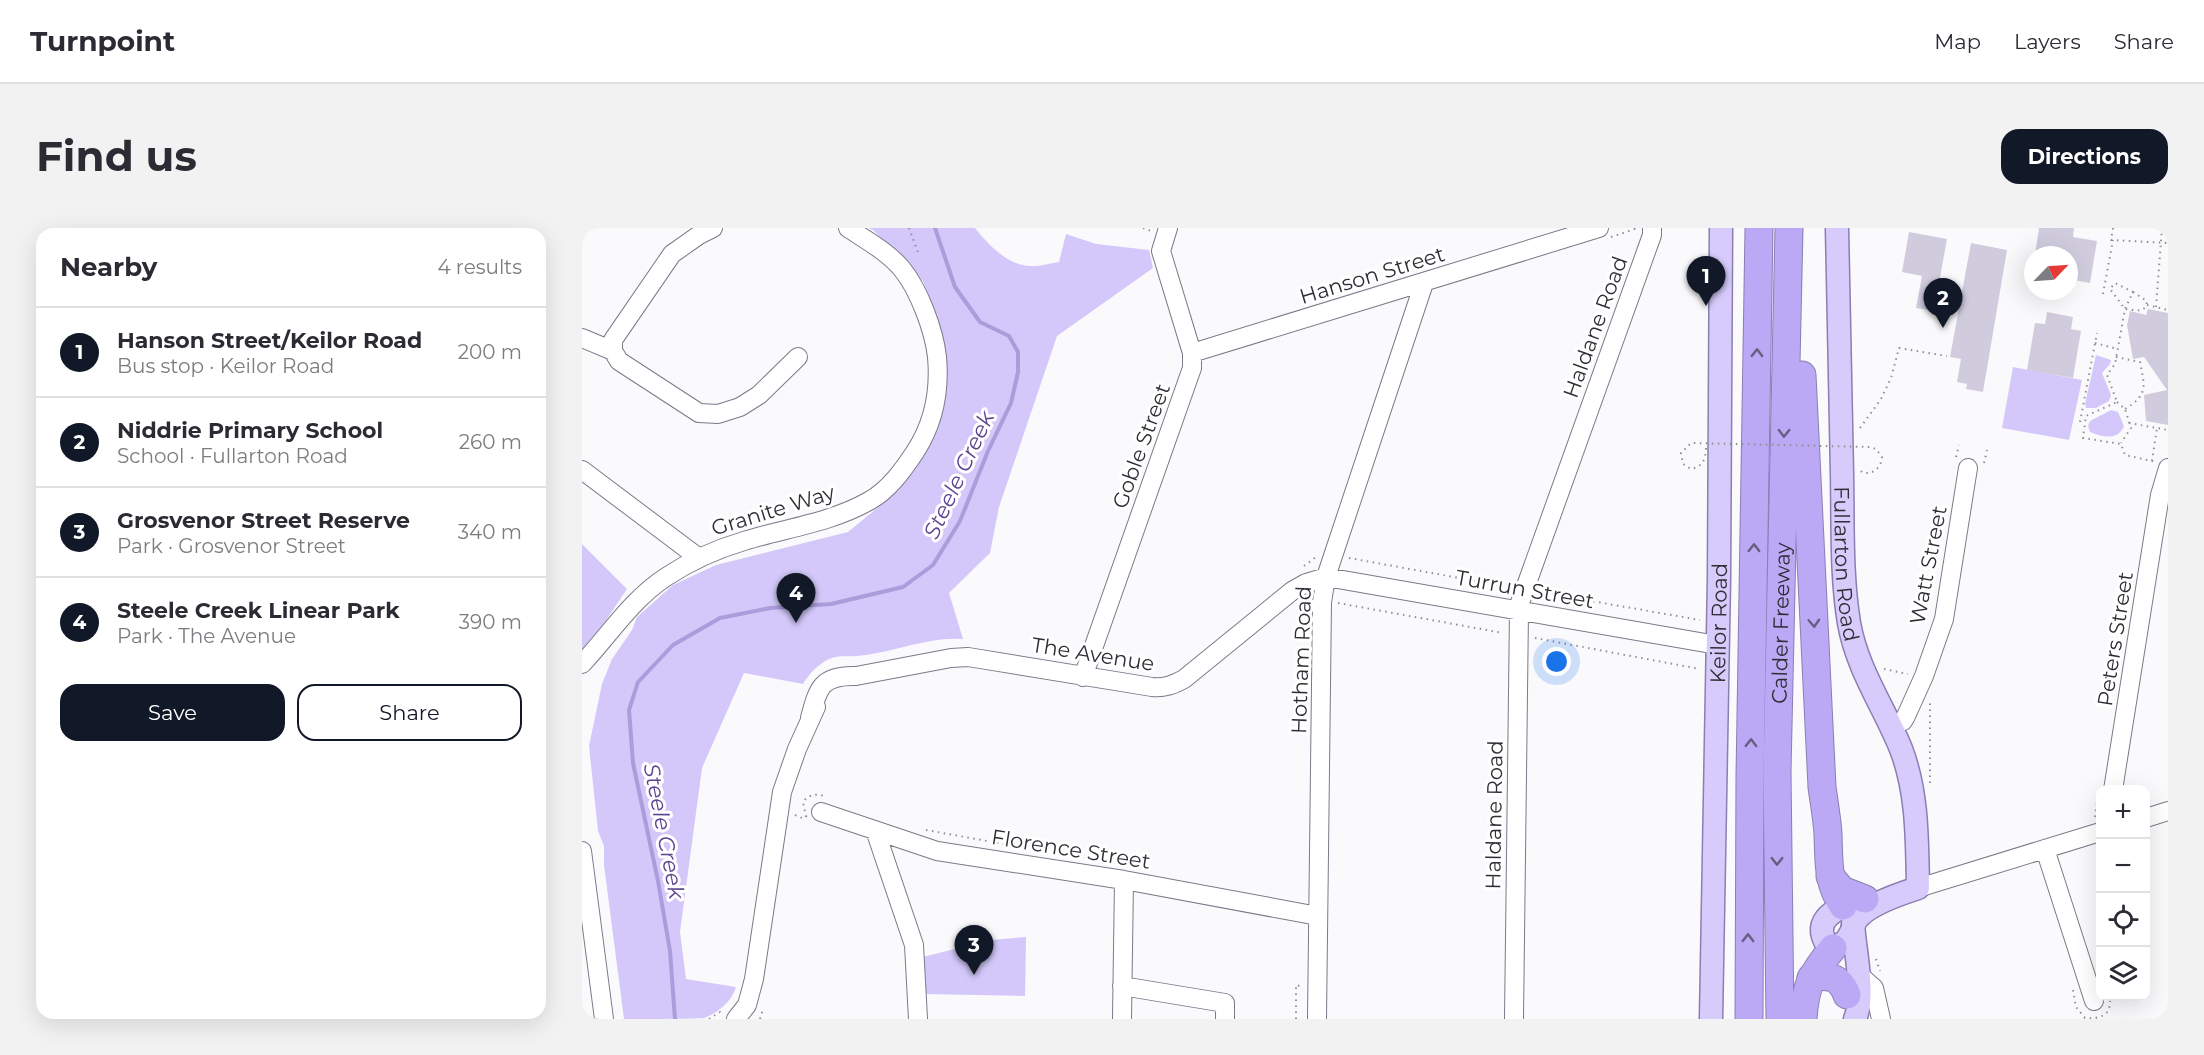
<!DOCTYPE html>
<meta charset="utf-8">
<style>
body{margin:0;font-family:Montserrat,sans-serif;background:#f2f2f3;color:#2b2b33}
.controls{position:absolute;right:18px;bottom:18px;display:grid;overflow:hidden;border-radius:12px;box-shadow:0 6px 24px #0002}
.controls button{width:54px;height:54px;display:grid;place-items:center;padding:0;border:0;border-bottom:2px solid #e1e1e2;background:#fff;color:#2b2b33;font:30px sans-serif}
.compass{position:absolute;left:1442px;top:18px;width:54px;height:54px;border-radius:50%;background:#fff;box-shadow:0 6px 24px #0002;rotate:65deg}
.you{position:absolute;left:975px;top:434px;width:21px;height:21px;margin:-15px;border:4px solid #fff;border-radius:50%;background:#1a73e8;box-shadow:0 0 0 9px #1a73e833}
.badge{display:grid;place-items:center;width:39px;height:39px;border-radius:50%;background:#111827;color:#fff;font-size:20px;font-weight:700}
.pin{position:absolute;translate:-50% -50px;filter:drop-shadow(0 2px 3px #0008)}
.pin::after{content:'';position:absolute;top:32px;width:21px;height:18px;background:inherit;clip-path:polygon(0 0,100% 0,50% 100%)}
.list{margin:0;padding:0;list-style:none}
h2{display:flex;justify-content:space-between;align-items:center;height:78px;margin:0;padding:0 24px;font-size:26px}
h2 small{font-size:20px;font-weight:400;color:#7c7c81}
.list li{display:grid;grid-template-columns:39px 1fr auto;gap:18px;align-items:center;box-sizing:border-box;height:90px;padding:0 24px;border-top:2px solid #e1e1e2}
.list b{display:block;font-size:22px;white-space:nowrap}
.list p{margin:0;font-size:20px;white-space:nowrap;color:#7c7c81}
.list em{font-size:20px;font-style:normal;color:#7c7c81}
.actions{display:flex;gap:12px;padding:18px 24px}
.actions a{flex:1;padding:14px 0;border:2px solid #111827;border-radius:18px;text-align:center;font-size:21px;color:#111827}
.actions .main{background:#111827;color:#fff}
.icon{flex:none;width:33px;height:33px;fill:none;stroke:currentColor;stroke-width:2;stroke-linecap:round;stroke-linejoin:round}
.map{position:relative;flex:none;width:1586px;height:791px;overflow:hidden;border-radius:18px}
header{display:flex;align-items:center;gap:36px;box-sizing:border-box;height:84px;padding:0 30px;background:#fff;border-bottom:2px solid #e1e1e2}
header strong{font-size:28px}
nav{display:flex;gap:33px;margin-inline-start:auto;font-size:21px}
.intro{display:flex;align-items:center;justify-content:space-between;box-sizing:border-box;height:144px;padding:0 36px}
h1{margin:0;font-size:42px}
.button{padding:15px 27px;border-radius:18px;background:#111827;color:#fff;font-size:21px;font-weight:700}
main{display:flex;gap:36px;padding:0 36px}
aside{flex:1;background:#fff;border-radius:18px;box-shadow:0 6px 24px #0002}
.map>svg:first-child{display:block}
</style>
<header>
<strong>Turnpoint</strong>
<nav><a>Map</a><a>Layers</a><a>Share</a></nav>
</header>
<div class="intro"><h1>Find us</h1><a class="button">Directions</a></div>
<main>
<aside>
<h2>Nearby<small>4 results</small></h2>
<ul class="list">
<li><span class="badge">1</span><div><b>Hanson Street/Keilor Road</b><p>Bus stop · Keilor Road</p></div><em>200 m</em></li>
<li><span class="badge">2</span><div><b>Niddrie Primary School</b><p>School · Fullarton Road</p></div><em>260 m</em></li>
<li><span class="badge">3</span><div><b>Grosvenor Street Reserve</b><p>Park · Grosvenor Street</p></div><em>340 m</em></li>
<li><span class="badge">4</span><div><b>Steele Creek Linear Park</b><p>Park · The Avenue</p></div><em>390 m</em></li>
</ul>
<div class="actions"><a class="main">Save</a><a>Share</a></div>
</aside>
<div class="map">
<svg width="1586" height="791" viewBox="0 0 1586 791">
<rect width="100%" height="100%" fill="#fafafd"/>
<path fill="#d3c8f9" d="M287 0H393C407 17 425 37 448 38 457 39 468 35 477 34L484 6 514 16 567 22 571 40 475 108 417 279 408 325 367 365 381 411C344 409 311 425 275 428 265 429 257 427 247 431 235 437 228 445 221 456L162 445 120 540 98 704 104 751 154 759C150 773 136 785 122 790 111 791 57 791 42 791L22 637V618L16 603 7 518 20 456 30 431 50 402 55 389 91 357 134 337 266 304 317 262 347 217 362 164 360 105 341 53 291 2Z
M1514 127 1529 132 1528 136 1520 145 1529 167 1527 173 1514 180H1504L1503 176Z
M1431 139 1500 152 1487 212 1420 200Z
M1529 182 1536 184 1542 198C1536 213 1521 209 1508 204L1506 198 1508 193Z
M0 316 45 361 0 428Z
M444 709 443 768 341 766V729L408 712Z"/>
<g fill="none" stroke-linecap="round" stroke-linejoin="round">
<path stroke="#ab9cdb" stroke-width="4" d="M93 791 88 723 76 653 51 535 47 482 56 454 91 417 138 390 188 380 249 376 321 359 351 337 378 293 406 223 429 175 436 144V124L427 108 398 94 373 59 353 0"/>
</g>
<path fill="#d0ccde" d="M1457 0H1492L1491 9 1515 13 1508 55 1487 51V27H1453Z
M1327 4 1365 11 1352 83 1334 80 1340 48 1320 44Z
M1389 15 1425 22 1401 164 1384 161 1385 156 1375 154 1379 131 1368 129Z
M1566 81 1586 85V197L1564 193 1562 167 1585 162 1562 129 1551 131 1545 97 1548 83 1564 87Z
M1465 84 1491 89 1489 101 1499 103 1491 150 1445 142 1453 95 1463 96Z"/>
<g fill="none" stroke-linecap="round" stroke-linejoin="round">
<g stroke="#7c7989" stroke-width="20">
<path id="minor" d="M131 0 117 7 90 26 31 112V123L37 133 117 185 136 186 158 179 177 167 216 129
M0 110 31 123
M610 125 1017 0
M0 242 117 330
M935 383 1070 7V0
M0 436C28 406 49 372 84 349 108 333 135 321 162 313 204 300 248 295 287 273 307 262 321 242 333 224 352 195 358 162 355 129 352 102 337 62 320 41 306 24 284 12 266 0
M501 449 610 140V125L579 23 586 0
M228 490C236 459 240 447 274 448L369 430 386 429 570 459C583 460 591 457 602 451L710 363 724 355 744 349 1135 417
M1308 499 1321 493 1324 488 1342 448 1362 391 1386 240
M1531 562 1578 267 1586 240
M239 584 355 623 542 652 736 688
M1564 590 1586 583
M293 602 332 717 336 791
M1463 621 1512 773
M0 623 22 791
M1336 660 1518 604
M1275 745 1292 760 1299 791
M540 758 643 775V791
M154 791 165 777 172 751 200 564 215 521 234 479
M540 791 542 652
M735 791 740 374 744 349 842 55
M932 791 937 383"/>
</g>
<g stroke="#8a7eb2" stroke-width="25">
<g id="major">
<path id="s1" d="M1255 0C1256 82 1258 164 1260 246 1261 296 1259 346 1267 395 1275 441 1302 479 1319 521 1336 565 1335 614 1336 660 1318 666 1278 678 1271 698"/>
<path d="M1271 694C1272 722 1284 765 1273 791"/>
<path d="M1271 701 1264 713 1252 720 1246 718C1227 691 1257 679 1277 672"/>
<path id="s2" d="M1129 791 1137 350 1139 0"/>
</g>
</g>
<g stroke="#8a7eb2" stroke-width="29">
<g id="highway">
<path d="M1220 147 1240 559C1242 574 1245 590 1246 606 1247 632 1245 655 1261 678"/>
<path d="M1248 648 1260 662 1283 671"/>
<path d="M1229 750C1247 746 1258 749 1265 767"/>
<path d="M1167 791 1168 548 1177 0"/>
<path id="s3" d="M1198 791 1195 544 1207 0"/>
<path d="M1221 791C1223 758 1230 745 1251 720"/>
</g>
</g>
<path stroke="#8f8f94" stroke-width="2" stroke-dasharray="1.5 4.5" stroke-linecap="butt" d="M327 0 337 27
M561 0 569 3
M1531 0 1529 12 1586 15
M1029 9 1053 1 1054 3
M1551 64 1565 73C1564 86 1553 82 1543 81L1528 61 1533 55 1551 64 1543 81 1533 136 1525 147 1535 174 1504 188 1501 210 1539 216 1543 227 1574 234
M1521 66 1531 12
M1565 77 1586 82
M1574 79 1580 0
M1513 115 1536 121
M1534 129 1558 134C1563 159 1566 167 1543 181
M1535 174 1543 181 1549 200 1539 215
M1498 194 1515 105
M1547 195 1586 202
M1278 200 1299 171 1309 150 1317 120 1365 128
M1374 229 1377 217
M1570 233 1575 200
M1402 235 1405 222
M767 330 927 359
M722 338 734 329
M958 364 1118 392
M756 375 921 405
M953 410 1118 441
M1302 441 1326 446
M1348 555V474
M213 587 220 590 225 588
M224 589 221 574C226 567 234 565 242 568
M1513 589 1516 568
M344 602 433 618
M1294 731 1298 743
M1491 762 1494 779 1503 790C1517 791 1529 788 1528 772
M127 791 138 784 140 786
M178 791 181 781
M714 791V757L721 759"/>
<use href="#minor" stroke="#fff" stroke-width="18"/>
<use href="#major" stroke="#d6cbfa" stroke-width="22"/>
<use href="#highway" stroke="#bba9f6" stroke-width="27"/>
<path stroke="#8f8f94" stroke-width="2" stroke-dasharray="1.5 4.5" stroke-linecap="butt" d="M1124 220C1123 231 1122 238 1109 241L1101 236 1099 225 1109 215 1288 219 1294 221 1300 229C1299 240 1292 246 1281 245L1278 242"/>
</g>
<defs><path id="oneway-chevron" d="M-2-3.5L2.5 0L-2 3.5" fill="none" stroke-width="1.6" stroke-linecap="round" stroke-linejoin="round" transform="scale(1.5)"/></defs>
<g stroke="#675f82">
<use href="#oneway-chevron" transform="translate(1175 125) rotate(-89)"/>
<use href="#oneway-chevron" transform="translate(1202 205) rotate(91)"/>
<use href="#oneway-chevron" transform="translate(1172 320) rotate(-89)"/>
<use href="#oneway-chevron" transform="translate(1232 395) rotate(87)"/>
<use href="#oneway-chevron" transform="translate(1169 515) rotate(-89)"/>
<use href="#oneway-chevron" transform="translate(1195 633) rotate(90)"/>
<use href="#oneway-chevron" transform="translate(1166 710) rotate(-89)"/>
</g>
<g text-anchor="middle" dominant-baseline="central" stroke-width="6" stroke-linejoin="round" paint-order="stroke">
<g font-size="21" fill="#2f2e35" stroke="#fff">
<text transform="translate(790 47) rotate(-17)">Hanson Street</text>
<text transform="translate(1013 99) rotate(-70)">Haldane Road</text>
<text transform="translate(559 218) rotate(-70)">Goble Street</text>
<text transform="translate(191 282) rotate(-17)">Granite Way</text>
<text stroke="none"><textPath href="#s1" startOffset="336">Fullarton Road</textPath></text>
<text transform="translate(1346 337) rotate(-79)">Watt Street</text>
<text transform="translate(943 361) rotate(10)">Turrun Street</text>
<text stroke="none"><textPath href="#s3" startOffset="396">Calder Freeway</textPath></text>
<text stroke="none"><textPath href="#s2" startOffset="396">Keilor Road</textPath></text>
<text transform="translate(1533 411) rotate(-81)">Peters Street</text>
<text transform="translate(511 426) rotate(9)">The Avenue</text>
<text transform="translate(719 432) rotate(-88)">Hotham Road</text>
<text transform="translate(912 587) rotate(-89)">Haldane Road</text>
<text transform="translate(489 621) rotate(9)">Florence Street</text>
</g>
<g font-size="22" font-style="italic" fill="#5b4491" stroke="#fff">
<text transform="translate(377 247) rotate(-65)">Steele Creek</text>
<text transform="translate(82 603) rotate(79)">Steele Creek</text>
</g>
</g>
</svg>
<div class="controls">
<button>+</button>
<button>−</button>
<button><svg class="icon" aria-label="locate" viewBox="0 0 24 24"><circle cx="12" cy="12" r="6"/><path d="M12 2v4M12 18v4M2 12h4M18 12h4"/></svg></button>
<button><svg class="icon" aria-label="layers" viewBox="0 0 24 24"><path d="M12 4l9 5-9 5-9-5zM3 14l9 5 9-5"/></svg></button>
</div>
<svg class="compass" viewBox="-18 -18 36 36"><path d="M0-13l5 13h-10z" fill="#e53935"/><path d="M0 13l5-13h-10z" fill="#7c7c81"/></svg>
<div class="you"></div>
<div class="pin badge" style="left:1124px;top:78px">1</div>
<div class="pin badge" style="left:1361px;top:100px">2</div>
<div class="pin badge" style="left:392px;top:747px">3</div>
<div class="pin badge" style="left:214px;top:395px">4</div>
</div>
</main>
